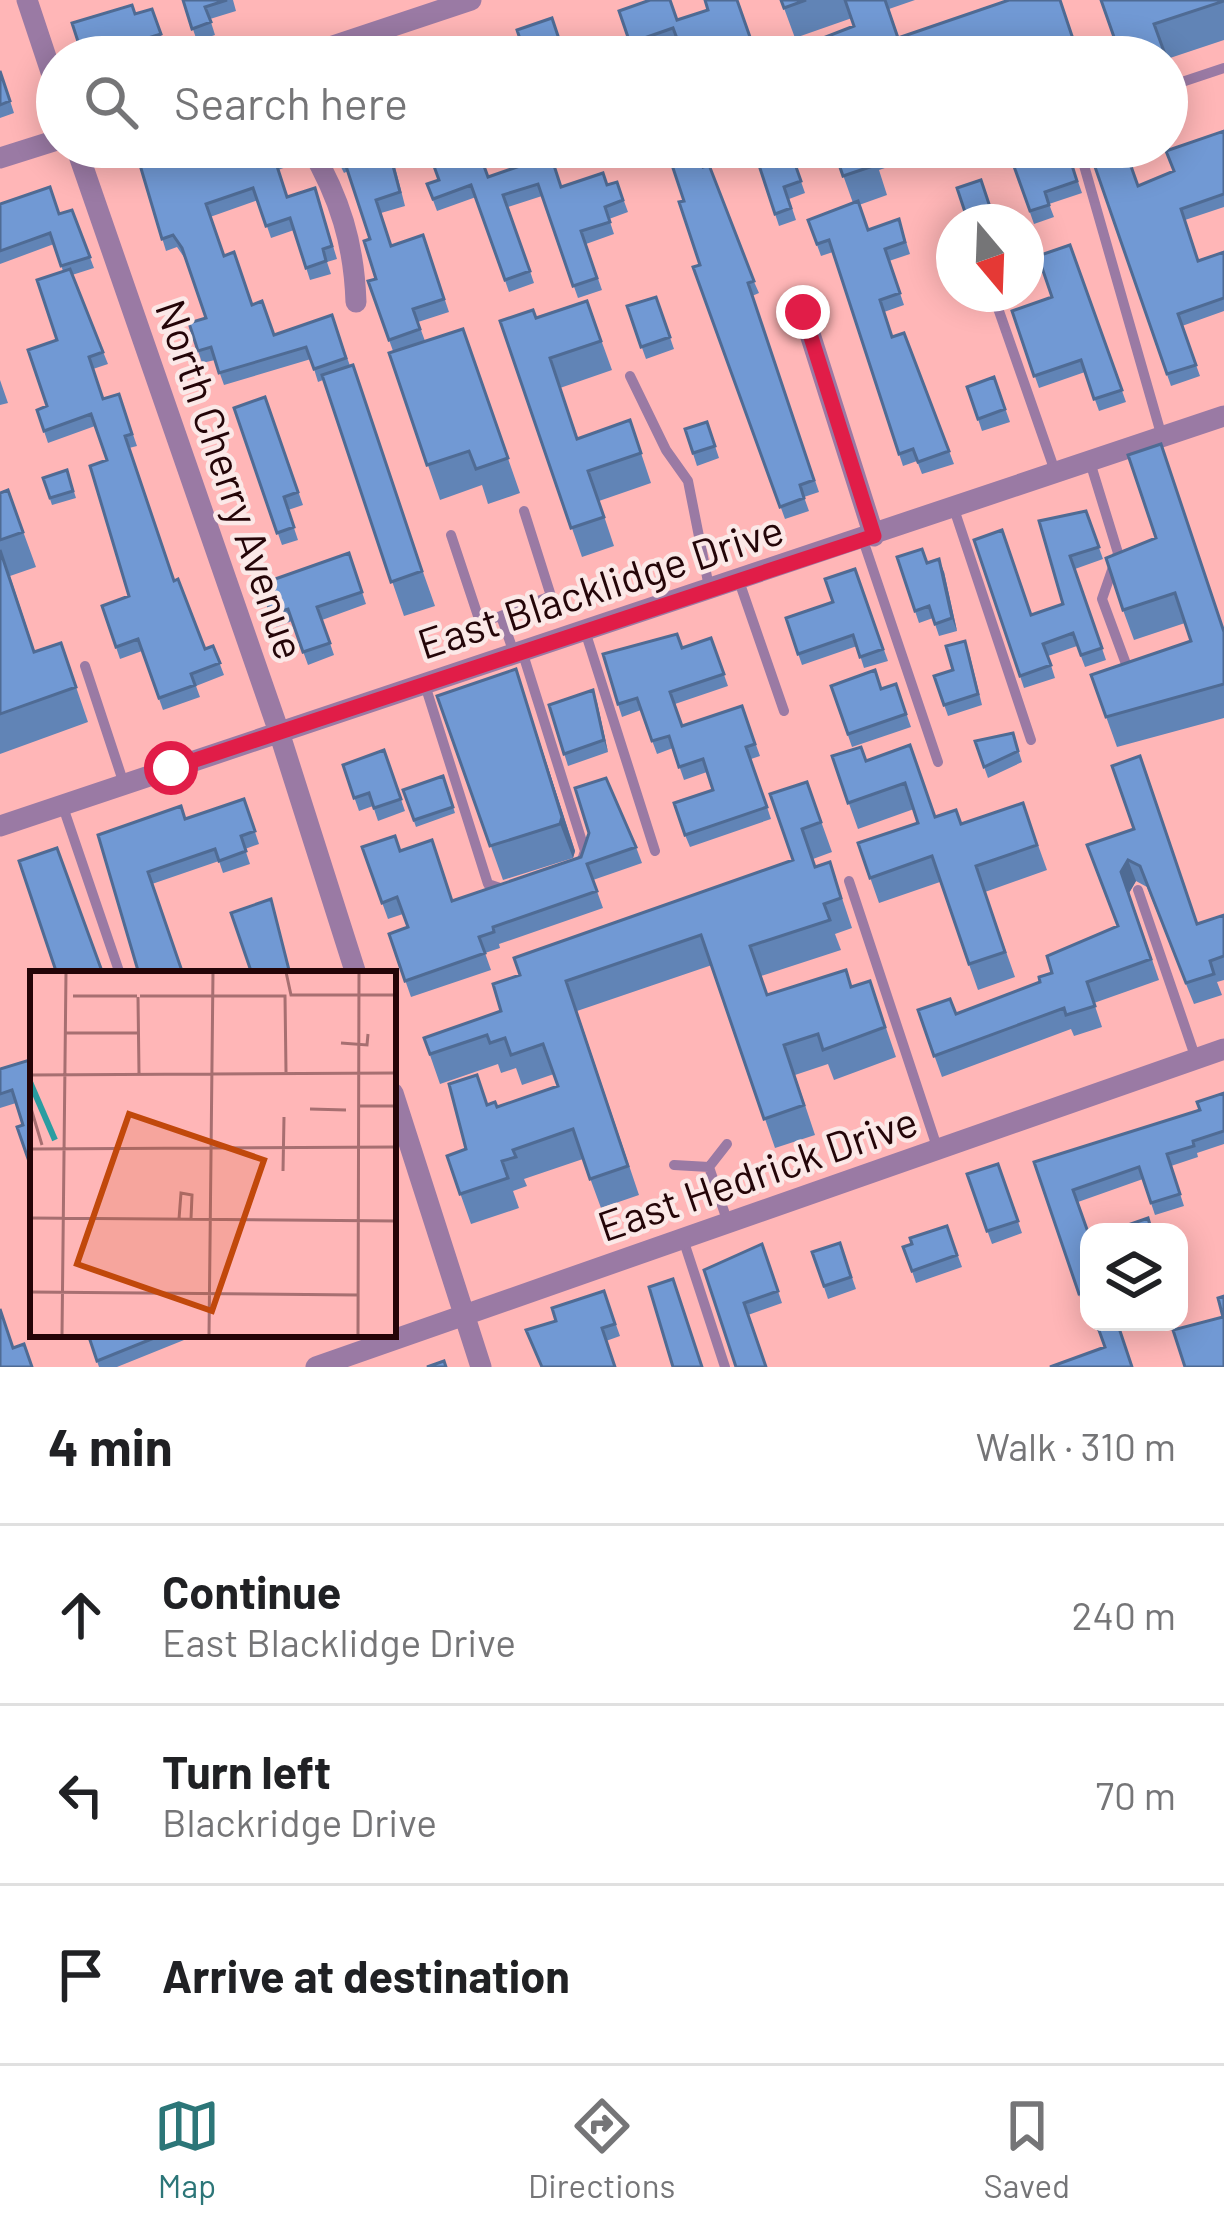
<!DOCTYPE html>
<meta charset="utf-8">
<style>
body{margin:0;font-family:Barlow,sans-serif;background:#f2f2f2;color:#202124}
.controls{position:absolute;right:36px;bottom:36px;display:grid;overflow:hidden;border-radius:24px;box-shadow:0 6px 30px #0003}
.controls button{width:108px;height:108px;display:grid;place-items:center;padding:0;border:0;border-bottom:3px solid #e0e0e0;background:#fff;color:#202124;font:60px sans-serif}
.compass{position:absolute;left:936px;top:204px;width:108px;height:108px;border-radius:50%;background:#fff;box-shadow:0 6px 30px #0003;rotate:161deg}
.stop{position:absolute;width:36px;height:36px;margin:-27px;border:9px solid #e11d48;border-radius:50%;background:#fff}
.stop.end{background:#e11d48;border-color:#fff;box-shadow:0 3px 12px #0008}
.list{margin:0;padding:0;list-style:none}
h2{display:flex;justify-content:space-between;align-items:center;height:156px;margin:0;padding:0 48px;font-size:51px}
h2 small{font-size:39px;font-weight:400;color:#757577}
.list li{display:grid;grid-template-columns:78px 1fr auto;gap:36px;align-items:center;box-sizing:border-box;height:180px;padding:0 48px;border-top:3px solid #e0e0e0}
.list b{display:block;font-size:45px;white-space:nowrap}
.list p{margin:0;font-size:39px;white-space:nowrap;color:#757577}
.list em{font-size:39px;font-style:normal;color:#757577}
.icon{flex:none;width:66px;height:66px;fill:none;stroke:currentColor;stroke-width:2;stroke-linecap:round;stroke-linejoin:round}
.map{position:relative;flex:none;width:1224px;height:1367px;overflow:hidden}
.search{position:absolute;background:#fff;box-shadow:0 6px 30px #0003;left:36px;right:36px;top:36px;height:132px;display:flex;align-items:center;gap:30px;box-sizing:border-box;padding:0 42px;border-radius:66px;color:#757577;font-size:45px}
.sheet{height:696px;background:#fff}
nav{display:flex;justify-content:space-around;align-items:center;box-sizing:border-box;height:168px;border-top:3px solid #e0e0e0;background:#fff;font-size:33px;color:#757577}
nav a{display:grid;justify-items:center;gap:6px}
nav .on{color:#2c7678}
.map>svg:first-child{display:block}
</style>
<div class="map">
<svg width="1224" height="1367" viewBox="0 0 1224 1367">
<rect width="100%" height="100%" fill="#ffb6b7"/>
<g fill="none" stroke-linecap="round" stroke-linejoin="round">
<path stroke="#9a7aa4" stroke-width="10" d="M1185 81 1224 68
M1081 155 1162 437
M993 294 1056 474
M630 376 666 450 688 481 709 587
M1090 462 1118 553 1102 599 1129 672
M954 509 1031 740
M451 535 480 622 501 616
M863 540 938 762
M739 581 784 711
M585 631 655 851
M522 651 585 851 582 860
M514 653 501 616 551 596 524 511
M85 666 124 784
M425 685 488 884 506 890
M62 804 120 974
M849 881 938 1150
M1138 890 1196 1059
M727 1144 709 1167 728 1223
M674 1165 709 1167
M683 1239 725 1367"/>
<path stroke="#9a7aa4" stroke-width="21" d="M27 0 57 90
M300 57 471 0
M76 147 279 732 356 974
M310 147C340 198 354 244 356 302
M0 158 57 140
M803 312 874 536
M0 826 1224 416
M393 1093 481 1367
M316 1367 1224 1049"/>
</g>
<path fill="#6184b6" d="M183 0H233L236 11 210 19 215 35 197 41Z
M781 0H915L889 9 899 38 1061 0 821 57 854 26 852 18 795 38Z
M1101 0H1224V40L1167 59V57H1121Z
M152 9 165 46 131 57H83L135 14Z
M677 20V40L634 55 630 43Z
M1167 60 1180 96 1167 101Z
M0 70 14 113 0 118Z
M1224 131V207L1185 220 1199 261 1224 252V311L1182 326 1200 376 1171 386 1095 167 1138 186 1174 171Z
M295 147 300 162 278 170 288 197 319 200 337 259 327 262 331 274 310 280 294 230 271 238 258 200 210 217 224 256 252 305 274 335 332 315 435 606 404 616 323 380 318 382 311 359 224 385 215 360 202 363 189 323 206 318 186 260 177 247 166 251 137 155Z
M331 147H390L405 206 381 213 391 246 423 235 449 312 418 322 425 341 463 329 520 493 488 504 482 485 440 500 389 353 393 351 368 281 376 279 370 239 348 171 344 173Z
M753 147H789L805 193 789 199 796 220 779 226Z
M833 147H947L879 170 887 195 859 205 868 230 899 219 910 254 889 261 904 305 884 312 892 337 904 333 954 464 922 474 917 461 903 466 833 252 821 256 808 220 853 203Z
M1007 147 1042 162 1068 153 1082 193 1049 204 1054 217 1034 224Z
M703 167 759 293 752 296 819 492 804 497 809 511 785 519 693 267 700 265 684 201Z
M488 177 561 187 607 185 617 182 628 212 609 219 614 234 586 244 602 290 578 298 542 196 508 207 534 283 509 292 476 197 437 211 427 184Z
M981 180 994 216 976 222H969L957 188Z
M0 204 60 214 72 210 94 268 72 275 108 364 93 369 104 399 119 394 137 446 129 448 174 581 205 649 213 646 224 675 196 686 200 697 163 710 142 651 120 659 102 606 129 596 107 460 95 426 48 443 37 410 47 406 57 340 63 271 54 244 0 264Z
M1070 245 1126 402 1099 411 1085 372 1039 388 1012 311 1052 297Z
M656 297 674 349 646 359 627 306Z
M587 301 612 370 560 388 578 438 630 420 651 483 599 501 614 546 582 557 500 321 536 318Z
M994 377 1010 422 982 431 978 419Z
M0 380 8 403 0 405Z
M265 397 303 505 288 510 298 540 282 545 234 408Z
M707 422 719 458 697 466 685 429Z
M67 470 76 498 52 505 43 478Z
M8 490 36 567 10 576 35 652 61 643 88 722 0 754V493Z
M1086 511 1103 559 1075 569 1106 660 1085 667 1077 646 1048 656 1055 678 1024 688 974 540 1031 615 1063 604 1039 521Z
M1156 538 1224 629V718L1117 747 1091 675 1191 641 1185 623 1134 640 1123 610Z
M349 553 366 604 322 620 334 655 308 665 292 621 276 627 261 584Z
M897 557 927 563 944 572 957 631 939 636 933 618 919 623Z
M855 569 888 661 864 668 857 646 802 665 786 618 833 602Z
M711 638 728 686 675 704 682 726 742 706 760 756 751 759 771 819 690 847 685 835 713 790 707 772 684 780 673 748 657 754 641 710 622 717 618 704Z
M969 652 982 705 948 716 934 676 953 670Z
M516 669 575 851 573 858 503 880 437 696Z
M896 684 911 727 852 747 831 686 882 688Z
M593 690 608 752 568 766 549 705Z
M1013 733 1022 762 988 778 975 741Z
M910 745 935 817 961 824 1023 803 1047 870 985 892 1015 977 978 990 940 882 879 903 858 843 918 823 914 809 858 829 832 756 866 761Z
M384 750 405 811 378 821 373 806 359 811 343 765Z
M443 776 455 813 416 827 403 790Z
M807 782 832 852 813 859 815 867 830 862 852 928 835 934 841 950 761 976 767 995 852 987 870 981 896 1057 834 1080 828 1064 795 1075 815 1135 775 1148 712 965 577 1011 639 1195 601 1208 583 1159 524 1179 527 1186 513 1191 519 1208 471 1224 447 1156 466 1149 488 1104 497 1107 558 1086 554 1074 522 1085 516 1068 501 1073 498 1064 440 1084 424 1038 501 1011 520 975 793 860Z
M244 799 259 844 245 849 250 864 223 873 219 861 152 884 98 835 185 819Z
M1134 829 1197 924 1224 915V980L1217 982 1222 995 1194 1004 1147 887 1136 881 1129 893 1159 980 1094 1003 1102 1027 1074 1036 1071 1029 942 1077 918 1010 956 1014 1040 982 1117 926Z
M362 847 400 851 453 900 636 847 642 863 593 880 603 908 499 944 500 948 485 953 491 970 411 997 389 934 408 927 403 914 388 919Z
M33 1059 16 1103 0 1108V1069Z
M1224 1093V1144L1197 1153 1198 1157 1171 1166 1184 1206 1155 1215 1143 1179 1078 1202 1089 1235V1304L1083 1306 1034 1162 1200 1110Z
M998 1164 1022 1233 992 1244 967 1174Z
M947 1226 962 1267 916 1283 912 1271V1244Z
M840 1243 856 1289 828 1299 812 1252Z
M762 1244 782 1303 748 1315 704 1270Z
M604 1291 620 1336 606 1341 615 1367H541L526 1330 556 1321Z
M88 1334H182L184 1340 117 1367H99Z"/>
<path fill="#4f6b94" d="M939 559 944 572 957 631 952 618Z
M516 669 575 851 573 858 560 824Z
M593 690 597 702 608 752 604 740Z
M1128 860 1136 881 1129 893 1159 980 1121 872Z"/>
<path fill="#7199d4" stroke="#4f6b94" stroke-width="3" d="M183 0H227L205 7 211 22 192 29Z
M650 0H670L677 20 708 10 705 0H737L757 57H684L673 28 630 43 619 11Z
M781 0H806L784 8Z
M845 0H885L898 38 1009 0H1060L1079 57H821L815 41 854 26Z
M1101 0H1224V1L1154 24 1166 57H1121Z
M132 5 135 14 152 9 161 34 116 48 119 57H97L96 54 83 57 72 23Z
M552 18 565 57H526L517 30Z
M0 71 10 101 0 105Z
M1224 131V194L1181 209 1198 261 1224 252V298L1178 314 1196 365 1167 374 1095 167 1127 155 1138 186 1174 171 1166 151Z
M164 147H295L296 150 274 157 287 197 315 188 332 246 323 249 326 261 306 268 290 218 266 226 253 188 206 204 224 256 234 252 252 305 262 301 274 335 332 315 346 358 314 369 306 347 219 373 211 347 198 351 189 323 206 318 182 248 173 235 162 239 137 155Z
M332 147H388L400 192 376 200 391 246 423 235 444 299 413 309 420 329 389 340 368 281 376 279 364 241 370 239 343 157 339 160Z
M427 147H477L488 177 517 167 511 147H548L561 187 603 173 607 185 617 182 623 200 605 207 610 222 581 231 597 278 573 286 538 184 503 195 530 271 505 280 471 185 433 199 427 184 439 180Z
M666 147H696L703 167 709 165 754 281 748 283 814 480 800 485 804 498 780 507 693 267 700 265 679 202 684 201Z
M753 147H789L801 181 784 187 791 208 775 214Z
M833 147H870L876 165 843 176Z
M1007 147H1036L1042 162 1068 153 1077 181 1045 192 1049 205 1030 211Z
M981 180 991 210 967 218 957 188Z
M50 187 59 214 72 210 90 257 61 266 50 233 0 251V204Z
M858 201 868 230 899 219 905 242 885 249 900 293 880 300 892 337 904 333 949 451 918 462 913 449 899 454 829 240 817 244 808 220Z
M1070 245 1122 390 1094 399 1081 360 1034 376 1012 311 1052 297 1038 256Z
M70 269 103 352 89 357 103 399 119 394 132 434 125 436 174 581 178 579 205 649 213 646 220 663 191 674 195 685 159 698 138 639 116 647 102 606 129 596 90 466 107 460 91 414 44 431 37 410 47 406 28 350 57 340 37 280Z
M656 297 670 337 641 347 627 306Z
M587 301 601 341 550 358 577 439 630 420 641 453 588 471 604 517 571 528 500 321 533 310 536 318Z
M463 329 508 458 476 469 469 451 427 465 389 353Z
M353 365 422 571 391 582 322 375Z
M994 377 1005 409 978 419 967 387Z
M265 397 298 492 284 497 294 527 277 533 234 408Z
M707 422 715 446 693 453 685 429Z
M1161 444 1224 632V684L1106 717 1091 675 1191 641 1175 593 1123 610 1106 558 1156 538 1128 455Z
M67 470 73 491 50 498 43 478Z
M8 490 23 532 0 540V493Z
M1086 511 1099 547 1070 556 1102 648 1081 655 1073 633 1043 644 1051 665 1020 676 974 540 1002 530 1031 615 1063 604 1039 521Z
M922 549 927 563 939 559 952 618 935 624 929 606 915 611 897 557Z
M0 550 34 652 61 643 76 687 0 714Z
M349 553 362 592 317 607 330 643 303 652 288 609 271 614 261 584Z
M855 569 883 649 860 657 853 635 798 654 786 618 833 602 825 579Z
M677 634 682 648 711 638 724 674 670 692 682 726 742 706 755 744 746 747 767 807 685 835 674 803 713 790 703 759 679 767 669 736 652 741 637 698 618 704 603 654Z
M965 641 978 694 944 705 934 676 953 670 946 646Z
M516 669 562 817 560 824 490 846 437 696Z
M875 670 881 689 896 684 906 714 848 734 831 686Z
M593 690 604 740 564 754 549 705Z
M1013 733 1018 751 984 767 975 741Z
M910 745 935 817 956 810 961 824 1023 803 1037 845 976 866 1005 952 969 964 932 856 870 878 858 843 918 823 905 783 848 803 832 756 861 747 866 761Z
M384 750 401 799 374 808 369 793 354 798 343 765Z
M1140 756 1197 924 1224 915V956L1210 961 1214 974 1186 983 1140 866 1128 860 1121 872 1151 959 1087 982 1095 1006 1066 1015 1064 1008 934 1056 918 1010 950 999 956 1014 1040 982 1039 977 1052 973 1047 956 1118 926 1087 845 1134 829 1112 766Z
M443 776 453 807 414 820 403 790Z
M606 778 636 847 587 864 597 891 493 927 494 932 479 937 485 953 405 981 389 934 408 927 397 897 382 903 362 847 395 836 400 851 432 840 452 901 581 857 589 833 575 788Z
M807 782 821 822 802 829 815 867 830 862 841 898 824 904 830 920 750 946 767 995 846 970 851 987 870 981 885 1027 823 1050 818 1034 784 1045 804 1105 764 1119 701 935 566 981 628 1166 590 1179 573 1129 513 1150 516 1157 502 1161 508 1178 460 1194 447 1156 466 1149 449 1084 477 1075 487 1105 495 1102 497 1107 558 1086 543 1044 511 1055 505 1038 490 1043 487 1035 430 1054 424 1038 501 1011 493 984 520 975 514 958 793 860 770 794Z
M244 799 255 831 241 836 246 851 219 861 215 849 148 872 183 974H139L98 835 181 806 185 819Z
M57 848 103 974H57L19 861Z
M271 899 290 974H252L231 913Z
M33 1059V1173L17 1127 23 1125 12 1090 0 1094V1069Z
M1224 1093V1131L1193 1141 1194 1146 1167 1154 1180 1194 1151 1203 1139 1167 1073 1190 1089 1235V1301L1086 1292 1079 1294 1034 1162 1200 1110 1197 1102Z
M998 1164 1018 1221 987 1231 967 1174Z
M1148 1218 1152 1232H1108Z
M947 1226 957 1255 912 1271 903 1247 912 1244 910 1238Z
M840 1243 851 1277 824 1286 812 1252Z
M762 1244 778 1291 744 1303 766 1367H736L704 1270Z
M673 1279 702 1367H673L649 1287Z
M604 1291 615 1324 602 1328 615 1367H542L526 1330 556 1321 552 1308Z
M1224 1296V1367H1185L1173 1330 1223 1317 1218 1298Z
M0 1309 13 1348 24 1344 32 1367H0Z
M1096 1322H1117L1132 1367H1050L1105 1347Z
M88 1334H164L97 1361Z
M444 1361 446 1367H427Z"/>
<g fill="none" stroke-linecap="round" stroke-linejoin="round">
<path stroke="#e11d48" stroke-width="15" d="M171 768 874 536 803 312"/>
</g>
<g text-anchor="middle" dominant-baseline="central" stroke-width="9" stroke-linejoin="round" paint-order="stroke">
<g font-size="42" fill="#240508" stroke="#fbe8e7">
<text transform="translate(232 479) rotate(71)">North Cherry Avenue</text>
<text transform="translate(600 585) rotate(-18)">East Blacklidge Drive</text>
<text transform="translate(757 1172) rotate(-19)">East Hedrick Drive</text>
</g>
</g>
<g transform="translate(30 971)">
<rect width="366" height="366" fill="#ffb6b7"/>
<path fill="none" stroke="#2a9da1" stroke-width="6" d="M0 111 25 169"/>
<path fill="none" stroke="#a76f71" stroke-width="3" d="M256 1 261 24H366M43 25H107M110 25H255L256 101M108 26 109 102M36 62H109M311 72 337 74 338 63M0 104 366 102M0 134 12 174M328 135H366M280 138 316 139M0 178 366 176M253 200 254 146M0 247 366 250M149 248 151 222 162 224 161 248M0 321 328 324M32 365 36 1M179 365 183 1M328 365 329 1"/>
<path fill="#c1480b" fill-opacity="0.15" stroke="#c1480b" stroke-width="6" d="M99 143 234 189 182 340 47 293Z"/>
<rect width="366" height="366" fill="none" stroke="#240508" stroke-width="6"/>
</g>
</svg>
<div class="controls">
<button><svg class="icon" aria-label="layers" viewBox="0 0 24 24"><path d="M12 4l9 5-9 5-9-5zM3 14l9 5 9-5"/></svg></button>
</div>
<svg class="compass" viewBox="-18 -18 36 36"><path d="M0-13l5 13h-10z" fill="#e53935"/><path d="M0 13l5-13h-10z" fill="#757577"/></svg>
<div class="stop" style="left:171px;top:768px"></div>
<div class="stop end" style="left:803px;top:312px"></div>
<div class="search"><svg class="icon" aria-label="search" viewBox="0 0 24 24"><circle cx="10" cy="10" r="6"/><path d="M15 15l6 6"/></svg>Search here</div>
</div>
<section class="sheet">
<h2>4 min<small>Walk · 310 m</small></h2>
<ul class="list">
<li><svg class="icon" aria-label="ahead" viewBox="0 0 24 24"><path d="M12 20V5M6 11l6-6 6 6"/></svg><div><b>Continue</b><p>East Blacklidge Drive</p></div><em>240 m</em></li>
<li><svg class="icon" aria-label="left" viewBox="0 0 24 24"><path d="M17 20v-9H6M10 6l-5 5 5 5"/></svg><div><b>Turn left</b><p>Blackridge Drive</p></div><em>70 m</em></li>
<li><svg class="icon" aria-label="arrive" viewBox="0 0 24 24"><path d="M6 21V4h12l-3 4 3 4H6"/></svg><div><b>Arrive at destination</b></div></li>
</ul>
</section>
<nav>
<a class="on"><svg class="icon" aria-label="map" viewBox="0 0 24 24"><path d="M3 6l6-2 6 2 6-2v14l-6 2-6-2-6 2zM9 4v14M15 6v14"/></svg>Map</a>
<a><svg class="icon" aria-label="directions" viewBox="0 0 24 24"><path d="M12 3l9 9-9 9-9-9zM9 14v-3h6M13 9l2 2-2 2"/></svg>Directions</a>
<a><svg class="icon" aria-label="saved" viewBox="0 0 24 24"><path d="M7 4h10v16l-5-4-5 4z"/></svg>Saved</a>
</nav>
